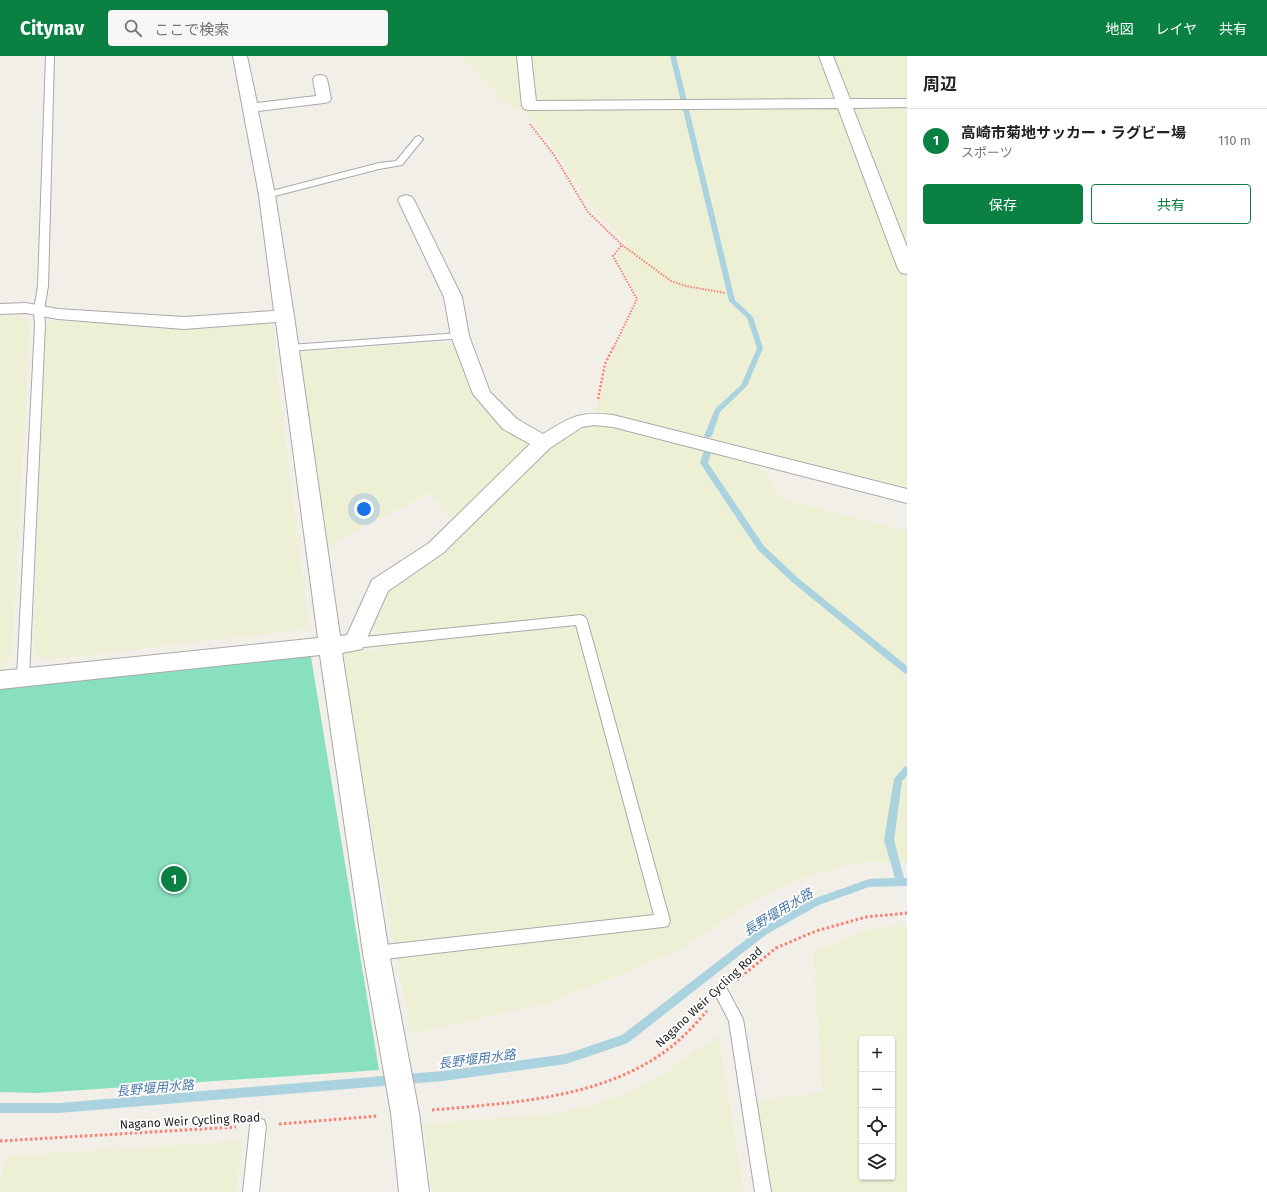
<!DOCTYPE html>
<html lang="ja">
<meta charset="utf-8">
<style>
body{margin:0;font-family:"Fira Sans","Noto Sans JP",sans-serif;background:#f6f6f6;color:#222}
.controls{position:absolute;right:12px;bottom:12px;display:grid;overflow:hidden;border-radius:4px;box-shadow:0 1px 3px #0004}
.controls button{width:36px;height:36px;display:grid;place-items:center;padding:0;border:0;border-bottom:1px solid #e0e0e0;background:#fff;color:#222;font:20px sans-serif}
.you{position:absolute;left:364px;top:453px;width:14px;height:14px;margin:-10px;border:3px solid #fff;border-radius:50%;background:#1a73e8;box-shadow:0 0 0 6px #1a73e833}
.badge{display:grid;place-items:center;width:26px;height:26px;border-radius:50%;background:#0b8043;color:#fff;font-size:13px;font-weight:700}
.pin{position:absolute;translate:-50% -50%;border:2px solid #fff;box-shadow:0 1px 4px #0006}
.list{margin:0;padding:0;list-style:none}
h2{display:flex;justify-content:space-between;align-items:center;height:52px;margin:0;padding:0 16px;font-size:17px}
h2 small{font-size:13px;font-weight:400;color:#767676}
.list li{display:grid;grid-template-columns:26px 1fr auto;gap:12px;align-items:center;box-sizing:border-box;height:64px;padding:0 16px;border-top:1px solid #e0e0e0}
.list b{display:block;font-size:15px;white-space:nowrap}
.list p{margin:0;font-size:13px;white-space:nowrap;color:#767676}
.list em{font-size:13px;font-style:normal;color:#767676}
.actions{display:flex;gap:8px;padding:12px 16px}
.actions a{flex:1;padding:9px 0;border:1px solid #0b8043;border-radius:4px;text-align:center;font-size:14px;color:#0b8043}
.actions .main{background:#0b8043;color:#fff}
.icon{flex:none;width:22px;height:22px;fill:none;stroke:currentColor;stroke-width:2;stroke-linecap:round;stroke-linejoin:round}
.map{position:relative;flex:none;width:907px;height:1136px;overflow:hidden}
header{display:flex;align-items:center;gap:24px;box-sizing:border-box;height:56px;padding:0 20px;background:#0b8043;color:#fff}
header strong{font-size:19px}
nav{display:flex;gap:22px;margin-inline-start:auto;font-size:14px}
.search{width:280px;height:36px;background:#f6f6f6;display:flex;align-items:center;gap:10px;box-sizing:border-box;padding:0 14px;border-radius:4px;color:#767676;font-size:15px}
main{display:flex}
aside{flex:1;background:#fff}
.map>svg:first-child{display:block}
</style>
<header>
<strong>Citynav</strong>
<div class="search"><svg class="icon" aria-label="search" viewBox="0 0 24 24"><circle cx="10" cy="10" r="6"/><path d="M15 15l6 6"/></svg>ここで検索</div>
<nav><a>地図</a><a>レイヤ</a><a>共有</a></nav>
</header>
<main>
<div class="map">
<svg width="907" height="1136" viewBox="0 0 907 1136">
<rect width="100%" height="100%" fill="#f2efe9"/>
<path fill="#eef0d5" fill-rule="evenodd" d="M460 0H907V435L595 358 608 308 639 243 616 200 627 187 594 155 559 99 529 59 503 45Z
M18 258 30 266 12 601 0 613V260Z
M54 264 182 271 266 267 274 272 276 309 309 573 48 604 33 599 45 270Z
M439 286 453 290 477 340 533 386 532 392 452 464 429 437 323 492 297 302 305 296Z
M594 369 614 371 758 406 782 443 907 475V805L853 807 794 825 753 844 681 894 549 947 411 978 338 596 378 594 379 575 373 570 389 533 550 390 580 372Z
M899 869H907V1136H770L756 1044 822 1037 813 896 864 875ZM862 983H892V1121H862Z
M718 979 744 1136H432L424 1068 550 1058 589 1050 633 1035 667 1015Z
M243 1085 236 1136H0V1125L6 1100Z"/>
<path fill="#88e0be" d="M310 595 379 1014 37 1037 0 1036V632Z"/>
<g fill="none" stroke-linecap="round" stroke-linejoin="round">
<path fill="#aad3df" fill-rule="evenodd" d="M670 0H676L735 244 753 261 763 292 747 330 720 356 712 380 708 382 704 380 715 353 741 329 757 292 747 262 729 245Z
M705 392H711L712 394 708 407 764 490 798 522 907 610V618L904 617 792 526 758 494 700 407Z
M907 710V720L902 725 894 784 904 822H907V830L869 831 819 849 767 878 629 986 625 988 566 1008 443 1025 59 1057H0V1047H59L443 1015 566 998 622 979 761 872 813 843 869 823 895 822 884 784 894 723 904 711Z"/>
<g stroke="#a9a9a9" stroke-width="2">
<path id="service" d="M46 0H54L48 230 44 254 45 269 29 622 27 625 23 627 19 625 17 622 35 269 34 254 38 230Z
M419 80 423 83 402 109 379 113 267 142 263 139 264 137 379 107 396 105 416 81Z
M460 277 463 278 465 280 463 282 289 295 284 292 289 289Z
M581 559 585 561 587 564 670 865 668 870 663 871 376 904 371 902 369 897 371 892 376 890 654 859 576 569 354 592 350 590 348 587 350 584 354 582Z
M722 931 727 933 743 963 771 1136H755L729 965 715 938 717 933Z
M258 1062 264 1064 266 1070 259 1136H243L250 1070 252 1064Z"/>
</g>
<g stroke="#a9a9a9" stroke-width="2">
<path id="minor" d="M233 0H247L257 47 316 40 313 23 315 20 320 19 325 20 327 23 331 43 329 46 324 47 258 55 275 139 294 260 340 580 347 579 372 524 429 487 530 388 503 373 473 338 451 280 444 241 398 144 400 141 406 139 412 141 414 144 462 241 469 280 490 336 517 363 543 378C571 361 579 355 613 359L907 433V447L613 371 594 369 582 371 550 392 443 497 388 535 362 593 342 597 389 897 419 1057 429 1136H399L391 1057 363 897 320 599 0 633V615L318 582 276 266 184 273 58 263 26 257 0 258V248L26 247 58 253 184 261 274 255 259 139Z
M517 0H531L536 45 835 43 819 0H833L850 43H907V51L853 52 907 191V218L901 217 898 213 838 52 529 54 524 53 522 50Z"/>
</g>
<path stroke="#fa8072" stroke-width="2" stroke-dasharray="1.5 1.5" stroke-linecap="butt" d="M530 68 554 99 588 156 622 189 671 225 686 230 725 237
M614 291 637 243 613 200 622 189"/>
<path stroke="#fa8072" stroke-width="2.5" stroke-dasharray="2 2" stroke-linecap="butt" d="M598 343 605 308 614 290"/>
<path stroke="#fa8072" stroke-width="3" stroke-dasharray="2.5 2.5" stroke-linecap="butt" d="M737 924 776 892 816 875 866 861 907 857
M432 1054C510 1047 597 1043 663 997 680 985 694 970 707 955
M279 1068 378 1060
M0 1085 236 1071"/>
<use href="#service" fill="#fff" fill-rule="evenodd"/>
<use href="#minor" fill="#fff" fill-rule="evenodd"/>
</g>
<g text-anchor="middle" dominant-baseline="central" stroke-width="3.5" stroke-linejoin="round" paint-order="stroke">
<g font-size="12" fill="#222" stroke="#fff">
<text transform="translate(709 941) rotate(-43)">Nagano Weir Cycling Road</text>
<text transform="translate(190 1065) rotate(-3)">Nagano Weir Cycling Road</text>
</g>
<g font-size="13" font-style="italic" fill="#4a7aab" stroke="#fff">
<text transform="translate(778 856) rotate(-31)">長野堰用水路</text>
<text transform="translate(477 1003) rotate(-7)">長野堰用水路</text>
<text transform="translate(155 1032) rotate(-5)">長野堰用水路</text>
</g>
</g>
</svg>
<div class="controls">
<button>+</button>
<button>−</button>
<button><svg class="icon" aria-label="locate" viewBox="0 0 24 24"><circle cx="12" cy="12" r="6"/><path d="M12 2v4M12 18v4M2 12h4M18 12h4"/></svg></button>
<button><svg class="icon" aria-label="layers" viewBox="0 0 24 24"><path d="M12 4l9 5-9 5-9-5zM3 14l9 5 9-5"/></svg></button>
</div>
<div class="you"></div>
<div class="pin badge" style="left:174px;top:823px">1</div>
</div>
<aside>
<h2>周辺<small></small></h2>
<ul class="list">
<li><span class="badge">1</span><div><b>高崎市菊地サッカー・ラグビー場</b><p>スポーツ</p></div><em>110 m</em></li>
</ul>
<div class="actions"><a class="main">保存</a><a>共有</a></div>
</aside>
</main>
